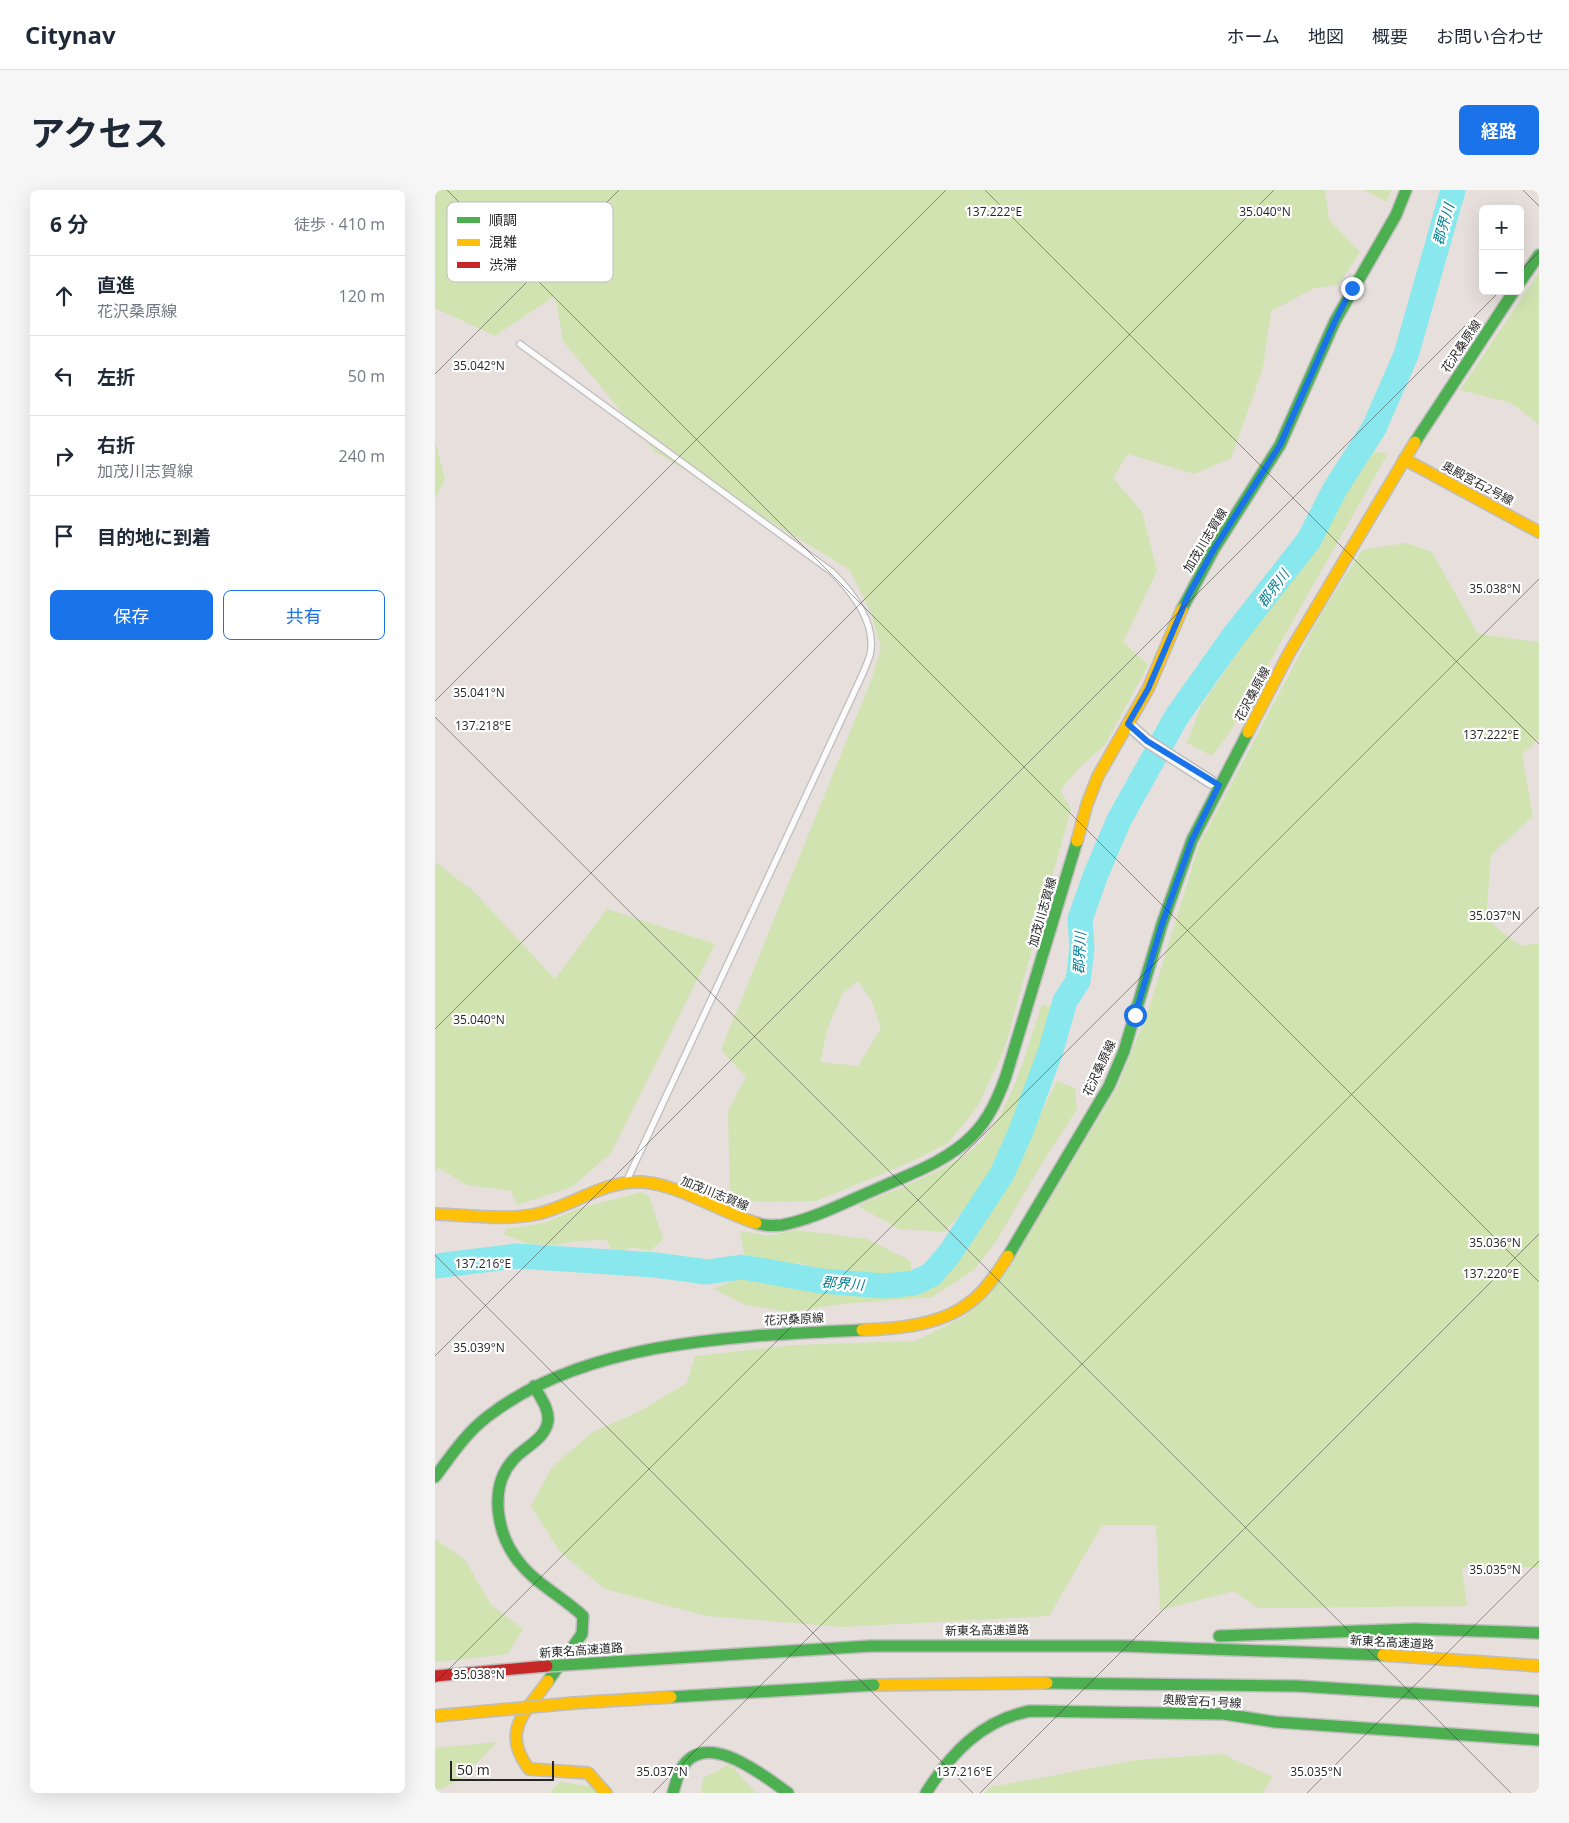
<!DOCTYPE html>
<html lang="ja">
<meta charset="utf-8">
<style>
body{margin:0;font-family:"Open Sans","Noto Sans JP",sans-serif;background:#f6f6f7;color:#1f2937}
.controls{position:absolute;right:15px;top:15px;display:grid;overflow:hidden;border-radius:8px;box-shadow:0 5px 20px #0002}
.controls button{width:45px;height:45px;display:grid;place-items:center;padding:0;border:0;border-bottom:1px solid #e0e1e3;background:#fff;color:#1f2937;font:25px sans-serif}
.scale{position:absolute;left:15px;bottom:12px;width:104px;box-sizing:border-box;padding-left:5px;border:2px solid #262626;border-top:0;font-size:14px;line-height:18px;white-space:nowrap;color:#262626;-webkit-text-stroke:4px #fff;paint-order:stroke}
.stop{position:absolute;width:15px;height:15px;margin:-11px;border:4px solid #1a73e8;border-radius:50%;background:#fff}
.stop.end{background:#1a73e8;border-color:#fff;box-shadow:0 1px 5px #0008}
.list{margin:0;padding:0;list-style:none}
h2{display:flex;justify-content:space-between;align-items:center;height:65px;margin:0;padding:0 20px;font-size:21px}
h2 small{font-size:16px;font-weight:400;color:#747a83}
.list li{display:grid;grid-template-columns:32px 1fr auto;gap:15px;align-items:center;box-sizing:border-box;height:80px;padding:0 20px;border-top:1px solid #e0e1e3}
.list b{display:block;font-size:19px;white-space:nowrap}
.list p{margin:0;font-size:16px;white-space:nowrap;color:#747a83}
.list em{font-size:16px;font-style:normal;color:#747a83}
.actions{display:flex;gap:10px;padding:15px 20px}
.actions a{flex:1;padding:11px 0;border:1px solid #1a73e8;border-radius:8px;text-align:center;font-size:18px;color:#1a73e8}
.actions .main{background:#1a73e8;color:#fff}
.icon{flex:none;width:28px;height:28px;fill:none;stroke:currentColor;stroke-width:2;stroke-linecap:round;stroke-linejoin:round}
.map{position:relative;flex:none;width:1104px;height:1603px;overflow:hidden;border-radius:8px}
header{display:flex;align-items:center;gap:30px;box-sizing:border-box;height:70px;padding:0 25px;background:#fff;border-bottom:1px solid #e0e1e3}
header strong{font-size:24px}
nav{display:flex;gap:28px;margin-inline-start:auto;font-size:18px}
.intro{display:flex;align-items:center;justify-content:space-between;box-sizing:border-box;height:120px;padding:0 30px}
h1{margin:0;font-size:35px}
.button{padding:12px 22px;border-radius:8px;background:#1a73e8;color:#fff;font-size:18px;font-weight:700}
main{display:flex;gap:30px;padding:0 30px}
aside{flex:1;background:#fff;border-radius:8px;box-shadow:0 5px 20px #0002}
.map>svg:first-child{display:block}
</style>
<header>
<strong>Citynav</strong>
<nav><a>ホーム</a><a>地図</a><a>概要</a><a>お問い合わせ</a></nav>
</header>
<div class="intro"><h1>アクセス</h1><a class="button">経路</a></div>
<main>
<aside>
<h2>6 分<small>徒歩 · 410 m</small></h2>
<ul class="list">
<li><svg class="icon" aria-label="ahead" viewBox="0 0 24 24"><path d="M12 20V5M6 11l6-6 6 6"/></svg><div><b>直進</b><p>花沢桑原線</p></div><em>120 m</em></li>
<li><svg class="icon" aria-label="left" viewBox="0 0 24 24"><path d="M17 20v-9H6M10 6l-5 5 5 5"/></svg><div><b>左折</b></div><em>50 m</em></li>
<li><svg class="icon" aria-label="right" viewBox="0 0 24 24"><path d="M7 20v-9h11M14 6l5 5-5 5"/></svg><div><b>右折</b><p>加茂川志賀線</p></div><em>240 m</em></li>
<li><svg class="icon" aria-label="arrive" viewBox="0 0 24 24"><path d="M6 21V4h12l-3 4 3 4H6"/></svg><div><b>目的地に到着</b></div></li>
</ul>
<div class="actions"><a class="main">保存</a><a>共有</a></div>
</aside>
<div class="map">
<svg width="1104" height="1603" viewBox="0 0 1104 1603">
<rect width="100%" height="100%" fill="#e6dfdb"/>
<path fill="#d0e3b1" fill-rule="evenodd" d="M0 0H890L894 30 925 62 903 95 880 98 836 121 828 178 796 268 759 284 693 264 678 288 707 322 722 381 688 452 713 475 670 555 645 577 625 600 636 619 569 860 543 916 513 953 471 974 381 1011 331 1012 295 1009 293 921 311 887 286 860 437 488 446 458 436 423 415 380 219 261 128 151 120 106 60 146 0 118ZM423 791 436 809 446 838 423 876 385 872 393 837 408 803Z
M929 0H956L952 12Z
M1104 82V234L1076 213 1025 200Z
M0 251 10 289 0 309Z
M935 262 953 263 795 542 777 566 752 553 766 516 890 334 892 327Z
M971 353 997 362 1043 444 1104 452V548L1087 565 1098 626 1056 665 1051 729 1085 756 1104 753V1377L1027 1378 1032 1416 823 1418 799 1401 725 1420 721 1335H667L614 1426 408 1437 272 1426 170 1399 125 1362 96 1316 117 1277 158 1242 205 1221 252 1193 260 1166 361 1155 481 1151 530 1126 550 1107 577 1073 683 896 714 818 764 655 887 422 927 360Z
M0 672 37 700 120 789 172 719 280 754 176 963 137 997 82 1015 76 1001 32 995 4 978 0 982Z
M607 814 616 817 611 849 557 989 509 1042 464 1039 423 1016C458 1000 498 987 530 965 575 934 590 863 607 814Z
M622 891 640 898 642 919 609 970 560 1053 539 1080 497 1107 407 1114 354 1122 311 1115 279 1099 304 1088 423 1105 471 1100 492 1095 510 1080 593 957 606 922Z
M207 1002 214 1006 228 1049 215 1061 197 1057 180 1064 171 1050 140 1051 120 1055 94 1054 69 1044 71 1039 110 1033 142 1019Z
M361 1040 432 1049 476 1071V1082L404 1088 366 1073H347L309 1064 305 1041 334 1046Z
M0 1349 30 1370 56 1415 88 1439 73 1464 0 1472Z
M62 1552 24 1591 0 1601V1558Z
M787 1564 838 1587 827 1603H550L556 1597 701 1570Z
M295 1574 321 1603H266L268 1588Z
M125 1592 168 1598 171 1603H115Z"/>
<g fill="none" stroke-linecap="round" stroke-linejoin="round">
<path stroke="#89e8ed" stroke-width="25" d="M0 1076 82 1066 220 1075 272 1082 307 1077 386 1091 449 1096 479 1093 496 1085 515 1063 567 984 586 941 616 860 630 811 643 791 647 758 645 729 661 684 684 630 742 526 798 447 874 350 900 299 939 238 971 165 1018 0"/>
<g stroke="#bfbdbd" stroke-width="8">
<path id="lane" d="M85 154 397 382C417 402 442 434 435 465 432 475 427 485 423 494L193 988"/>
</g>
<g stroke="#bfbdbd" stroke-width="14">
<path id="street" d="M693 534 712 551 776 592"/>
</g>
<g stroke="#bfbdbd" stroke-width="14">
<path id="fast" d="M1085 92 1104 65
M980 252 1079 101
M747 419 779 359 845 255 900 131 961 25 971 0
M321 1033C330 1036 338 1036 347 1035 379 1029 408 1013 437 1001 472 985 510 973 537 946 554 929 563 908 571 886L642 651
M573 1066 674 896 689 861 727 734 757 650 813 542
M99 1196C105 1207 114 1218 113 1231 110 1250 89 1257 78 1270 53 1298 62 1345 84 1372 101 1394 128 1407 148 1426L147 1444 113 1491
M0 1287C16 1266 31 1243 52 1227 152 1149 306 1146 427 1140
M784 1446 980 1439 1104 1443
M436 1456H687L948 1465
M612 1493 862 1496 1104 1511
M238 1603C240 1596 242 1587 245 1581 268 1536 328 1585 353 1603
M491 1603C516 1563 547 1530 595 1521L789 1524 840 1532 1104 1550"/>
</g>
<g stroke="#bfbdbd" stroke-width="14">
<path id="slow" d="M969 269 1104 342
M813 542 853 465 980 252
M642 651 652 614 663 586 713 499 747 419
M0 1024C34 1025 69 1031 102 1024 138 1016 169 990 207 992 242 994 286 1022 321 1033
M427 1140C462 1139 506 1135 534 1113 550 1102 563 1082 573 1066
M948 1465 1104 1476
M113 1491C91 1522 65 1541 94 1579L153 1583 171 1603
M439 1495 612 1493"/>
</g>
<use href="#lane" stroke="#fbfafa" stroke-width="5.5"/>
<use href="#street" stroke="#fbfafa" stroke-width="11"/>
<use href="#fast" stroke="#4caf50" stroke-width="11"/>
<use href="#slow" stroke="#ffc107" stroke-width="11"/>
<g stroke="#bebcbb" stroke-width="14" stroke-linecap="butt">
<path id="fast-bridge" d="M112 1476 436 1456
M236 1507 439 1495"/>
</g>
<g stroke="#bebcbb" stroke-width="14" stroke-linecap="butt">
<path id="slow-bridge" d="M0 1526 139 1513 236 1507"/>
</g>
<g stroke="#bebcbb" stroke-width="14" stroke-linecap="butt">
<path id="jam-bridge" d="M0 1486 112 1476"/>
</g>
<use href="#fast-bridge" stroke="#4caf50" stroke-width="11"/>
<use href="#slow-bridge" stroke="#ffc107" stroke-width="11"/>
<use href="#jam-bridge" stroke="#c62828" stroke-width="11"/>
</g>
<g fill="none" stroke-linecap="round" stroke-linejoin="round">
<path stroke="#1a73e8" stroke-width="6" d="M700 825 727 734 757 650 784 595 712 551 693 534 713 499 753 406 779 359 845 255 900 131 917 98"/>
</g>
<path fill="none" stroke="#262626" stroke-width="1" stroke-opacity="0.45" d="M12 0 1104 1092M550 0 1104 554M1088 0 1104 16M1085 81 1104 62M0 184 184 0M0 511 511 0M0 527 1076 1603M0 839 839 0M0 1065 538 1603M0 1166 1065 101M0 1493 1104 389M218 1603 1104 717M545 1603 1104 1044M872 1603 1104 1371"/>
<g text-anchor="middle" dominant-baseline="central" stroke-width="4.5" stroke-linejoin="round" paint-order="stroke">
<g font-size="12" fill="#262626" stroke="#fff">
<text transform="translate(1026 156) rotate(-56)">花沢桑原線</text>
<text transform="translate(1043 293) rotate(28)">奥殿宮石2号線</text>
<text transform="translate(770 350) rotate(-59)">加茂川志賀線</text>
<text transform="translate(817 504) rotate(-62)">花沢桑原線</text>
<text transform="translate(607 722) rotate(-74)">加茂川志賀線</text>
<text transform="translate(664 878) rotate(-65)">花沢桑原線</text>
<text transform="translate(280 1003) rotate(22)">加茂川志賀線</text>
<text transform="translate(359 1129) rotate(-3)">花沢桑原線</text>
<text transform="translate(552 1440) rotate(-1)">新東名高速道路</text>
<text transform="translate(957 1452) rotate(3)">新東名高速道路</text>
<text transform="translate(146 1460) rotate(-4)">新東名高速道路</text>
<text transform="translate(767 1511) rotate(3)">奥殿宮石1号線</text>
</g>
<g font-size="14" font-style="italic" fill="#068195" stroke="#fff">
<text transform="translate(1008 34) rotate(-74)">郡界川</text>
<text transform="translate(838 398) rotate(-53)">郡界川</text>
<text transform="translate(644 763) rotate(-87)">郡界川</text>
<text transform="translate(408 1093) rotate(5)">郡界川</text>
</g>
</g>
<rect x="12" y="12" width="166" height="80" rx="8" fill="#fff" stroke="#bebebe" stroke-width="1"/>
<rect x="22" y="27" width="23" height="6" fill="#4caf50"/>
<rect x="22" y="49" width="23" height="7" fill="#ffc107"/>
<rect x="22" y="72" width="23" height="6" fill="#c62828"/>
<g font-size="14" fill="#262626">
<text x="54" y="35">順調</text>
<text x="54" y="57">混雑</text>
<text x="54" y="80">渋滞</text>
</g>
<g font-size="12" text-anchor="middle" fill="#262626" stroke="#fff" stroke-width="4.5" stroke-linejoin="round" paint-order="stroke">
<text x="559" y="26">137.222°E</text>
<text x="830" y="26">35.040°N</text>
<text x="44" y="180">35.042°N</text>
<text x="1060" y="403">35.038°N</text>
<text x="44" y="507">35.041°N</text>
<text x="48" y="540">137.218°E</text>
<text x="1056" y="549">137.222°E</text>
<text x="1060" y="730">35.037°N</text>
<text x="44" y="834">35.040°N</text>
<text x="1060" y="1057">35.036°N</text>
<text x="48" y="1078">137.216°E</text>
<text x="1056" y="1088">137.220°E</text>
<text x="44" y="1162">35.039°N</text>
<text x="1060" y="1384">35.035°N</text>
<text x="44" y="1489">35.038°N</text>
<text x="227" y="1586">35.037°N</text>
<text x="529" y="1586">137.216°E</text>
<text x="881" y="1586">35.035°N</text>
</g>
</svg>
<div class="controls">
<button>+</button>
<button>−</button>
</div>
<div class="scale">50 m</div>
<div class="stop" style="left:700px;top:825px"></div>
<div class="stop end" style="left:917px;top:98px"></div>
</div>
</main>
